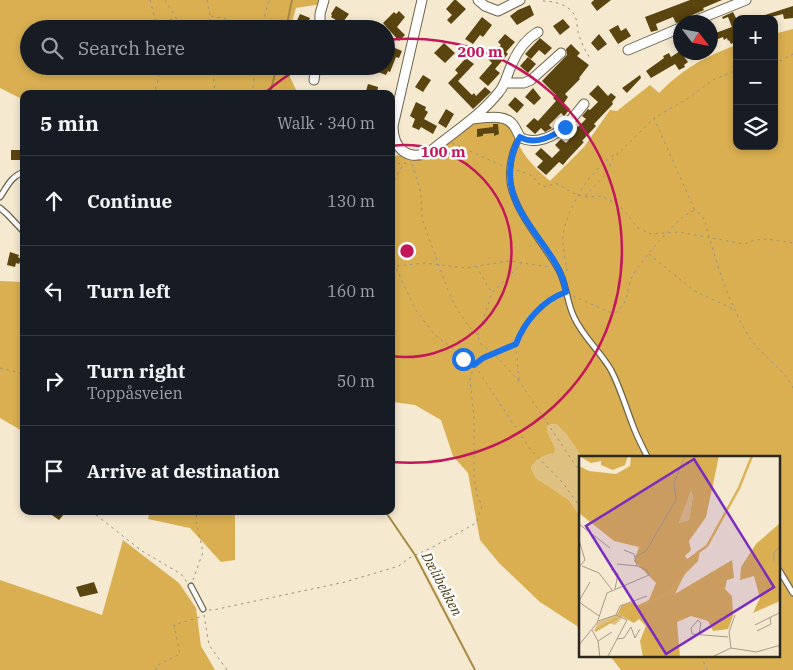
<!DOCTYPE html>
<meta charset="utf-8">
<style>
body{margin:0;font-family:"IBM Plex Serif",serif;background:#20242c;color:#f1f3f6}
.controls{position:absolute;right:15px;top:15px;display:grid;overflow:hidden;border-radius:10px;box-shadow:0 2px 8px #0003}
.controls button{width:45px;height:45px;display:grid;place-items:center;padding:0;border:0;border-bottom:1px solid #363941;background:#171b24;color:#f1f3f6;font:25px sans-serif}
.compass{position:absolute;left:673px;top:15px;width:45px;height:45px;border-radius:50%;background:#171b24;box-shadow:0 2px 8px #0003;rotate:122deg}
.stop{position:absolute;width:15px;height:15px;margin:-11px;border:4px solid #1a73e8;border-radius:50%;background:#fff}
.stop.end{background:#1a73e8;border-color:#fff;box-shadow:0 1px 5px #0008}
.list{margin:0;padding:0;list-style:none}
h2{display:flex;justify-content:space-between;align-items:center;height:65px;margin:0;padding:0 20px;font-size:21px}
h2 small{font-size:16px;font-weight:400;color:#9ea1a6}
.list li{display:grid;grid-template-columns:32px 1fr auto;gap:15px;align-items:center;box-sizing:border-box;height:90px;padding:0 20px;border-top:1px solid #363941}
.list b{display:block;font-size:19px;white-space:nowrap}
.list p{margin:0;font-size:16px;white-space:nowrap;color:#9ea1a6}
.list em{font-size:16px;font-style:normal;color:#9ea1a6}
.icon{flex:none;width:28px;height:28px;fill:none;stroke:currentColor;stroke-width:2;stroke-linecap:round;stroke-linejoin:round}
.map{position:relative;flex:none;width:793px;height:670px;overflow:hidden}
.search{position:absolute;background:#171b24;box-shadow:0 2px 8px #0003;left:20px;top:20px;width:375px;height:55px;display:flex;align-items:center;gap:12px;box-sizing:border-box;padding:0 18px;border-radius:28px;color:#9ea1a6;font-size:19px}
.panel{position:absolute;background:#171b24;box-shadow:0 2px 8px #0003;left:20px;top:90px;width:375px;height:425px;border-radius:10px}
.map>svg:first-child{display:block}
</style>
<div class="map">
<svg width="793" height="670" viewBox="0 0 793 670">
<rect width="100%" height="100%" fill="#f5e9d0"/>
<path fill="#dec080" d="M556 424 567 435 582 457 580 458V516L569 500 536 478 531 468 534 462 555 448 547 431 548 425Z"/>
<path fill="#daaf51" d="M0 0H322L321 4 296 8 290 29H29V66H289L290 77 298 94H24V100L0 88Z
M793 29V670H621L610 656H779V458L582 457 567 435 556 424 548 425 547 431 555 448 554 453C543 455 535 459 531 468L536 478 569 500 580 516V628L540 602 499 563 480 540 468 473 453 456 441 420 415 405 393 402 391 394V156L405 155 423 158 467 126 477 122 501 120 513 128C519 153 532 165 550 181L584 147 610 110 617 111 650 85 659 93C683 69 705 56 737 45V146H774V34Z
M0 281 24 282V432L0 418Z
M150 511H235V560L221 562 190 528 148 519Z
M123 540 179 583 196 608 201 646 215 670H0V580L102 615Z"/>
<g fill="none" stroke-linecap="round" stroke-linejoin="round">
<path stroke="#a88944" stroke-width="2" d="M286 29 292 0
M270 94 277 66
M385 511 415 555 475 670"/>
</g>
<path fill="#5a440f" d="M454 0H456L466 9 451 24 447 20 452 15 446 9Z
M594 0H611L597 11 591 3Z
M690 0H722L703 8 704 10 690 16 682 22 676 23 673 17 656 24 658 30 651 32 645 17Z
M530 5 534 15 517 25 510 16 518 10Z
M336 6 349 14 343 22 341 20 339 22 331 17 332 15 331 14Z
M793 6V18L784 19 783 14 763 19 762 16Z
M399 11 405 17 397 27 405 35 399 41 383 23 394 12 396 14Z
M733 12 737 20V41L731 44 729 40 728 41 727 38 724 40 723 37 710 42V35L732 27 728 17 723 19 722 17Z
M300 14 310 18 308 22 310 23 308 29H293Z
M482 17 492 25 483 37 480 35 473 44 465 39Z
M563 19 570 27 560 35 553 26Z
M618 25 621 31 626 28 631 36 618 44 609 30Z
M505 34 515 42 506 52 508 54 495 69 500 73 488 86 479 78 492 63 488 59 501 45 498 42Z
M599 34 607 44 598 51 591 43Z
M540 38 552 48 545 55 539 50 531 59 525 54Z
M444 43 455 53 445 63 434 53Z
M571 44 580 53 577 56 589 65 579 78 580 79 565 94 568 97 564 103 570 109 564 116 561 113 549 125 552 128 545 132 541 128 535 134 526 126 534 118 538 121 556 101 553 98 556 95 542 81 567 55 566 49Z
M395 48 402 51 399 58 396 57 390 72 388 71 386 75 378 72 380 66H386V56L389 57Z
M680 51 688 62 684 65 685 67 679 70 675 64 651 78 646 71 664 58 663 56 669 53 671 57Z
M528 57 536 64 528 73 520 66Z
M466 58 474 64 458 81 472 95 474 93 476 96 485 87 491 92 473 109 448 83 458 73 455 70Z
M329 66H343L342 75 328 73Z
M423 75 431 80 423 92 415 87Z
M640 75 641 78 627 93 622 88Z
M368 84 378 87 377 94H365Z
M598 85 608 96 611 93 616 97 612 102 613 104 594 124 596 126 582 141 584 142 568 159 563 165 559 162 546 175 537 167 543 161 535 154 541 148 552 158 560 150 555 145 561 139 566 143 573 135 570 132 572 130 571 129 576 124 578 127 586 119 582 116 588 109 590 110 598 102 589 94Z
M533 88 541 98 534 105 525 97Z
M515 97 524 105 517 113 508 105Z
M416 102 426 107 425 110 428 112 424 119 437 126 433 134 421 127 419 130 412 127 415 119 410 116Z
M446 109 454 114 446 128 438 123Z
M493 124H498L499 134 494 136V133L483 134V136L477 137V129L493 127Z
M11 150H24V160H11Z
M10 252 19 255 18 257 21 259 19 264 16 263 15 267 7 265Z
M46 511H61L64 514 59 520Z
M94 582 98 593 80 597 76 587Z"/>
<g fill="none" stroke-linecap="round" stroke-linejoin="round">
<g stroke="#6e634e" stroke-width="7">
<path id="lane" d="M520 137C511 151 507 172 511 188 520 219 541 240 557 267 567 282 566 301 574 317 583 337 600 351 611 370 620 387 625 405 632 423 636 435 642 446 648 458
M0 197C7 187 11 176 24 172
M0 208 7 214 24 232
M779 570 793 593
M191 586 203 609"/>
</g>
<g stroke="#6e634e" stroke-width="11">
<path id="street" d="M422 0 393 126C393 150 410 163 432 150 455 131 481 115 499 92 506 84 507 74 512 64 517 52 526 39 538 32
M478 0 485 6 498 11 520 0
M692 22 746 0
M320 29V14L324 0
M628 50 680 28
M314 80 316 66
M505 83H524L531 80 561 53
M472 119C485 118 506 113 514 126 517 130 518 134 520 137 526 141 532 141 539 140 560 136 571 120 584 104"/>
</g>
<path stroke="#99917f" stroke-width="1" stroke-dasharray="2.5 4" stroke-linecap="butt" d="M150 0 158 29
M165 0 176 18 196 29
M207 0 210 16 208 29
M543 1C554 1 570 5 575 16 577 20 577 27 578 32 581 42 584 49 590 58
M211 16 226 19 232 29
M157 23 175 18
M261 29 269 0
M774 64 793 54
M213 66 215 94
M251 66 254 72
M156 89 157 94
M151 94C159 85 159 77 159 66
M252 94 255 74V66
M654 118 695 211
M452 143 503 166
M391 164 411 163
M412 164 421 193 422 219 449 293 456 307 467 324 477 335 481 344 494 354 519 381 580 472
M517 170 533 176 537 183 546 187 553 184H558L573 193 585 197 602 196 619 205 638 228 651 234 679 232 744 244 755 240 767 239 793 243
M391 186 404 163
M585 196 607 173 612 160 654 118 687 99 713 80 737 70
M649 254 693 290 733 309
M391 257 415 309 434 334 456 351 463 359 474 365 483 358 516 344C524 324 541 305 560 294
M397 266 424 263 466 268 509 261 549 267
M476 266 492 293
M567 271C566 260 562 247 563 236 566 208 593 165 618 153
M573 296 609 312H617C631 299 625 292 632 277 637 266 683 209 695 211 701 212 703 218 705 222 716 261 728 304 750 338 762 357 783 367 793 388
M478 335 492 293 522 263
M516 345 519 381
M475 366 530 449 563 483 580 507
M0 368 24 374
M91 511 142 551 181 574 187 582
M193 580 203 552 196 521 197 511
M209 610H213L345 582 399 566 409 558 433 547 476 523 482 506 477 495 474 475V417L470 380 474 365
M204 615 209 645 227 670
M701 656 707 670
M156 670V666L180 654 174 625 203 616"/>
<use href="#lane" stroke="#fff" stroke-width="4.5"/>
<use href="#street" stroke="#fff" stroke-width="9"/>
</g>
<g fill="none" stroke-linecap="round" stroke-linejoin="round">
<path stroke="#1a73e8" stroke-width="6" d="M463 359 474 365 483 358 516 344C524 322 543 300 566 292 559 245 502 216 511 163 512 154 515 145 520 137 535 146 554 136 565 127"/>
</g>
<g fill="none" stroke="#c2185b" stroke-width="2.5">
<path d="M391 146A106 106 0 1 1 391 356"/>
<path d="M265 93A212 212 0 0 1 303 66M387 40A212 212 0 1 1 392 462"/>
</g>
<g text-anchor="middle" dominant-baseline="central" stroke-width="5" stroke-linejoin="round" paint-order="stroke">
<g font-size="14" font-style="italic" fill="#4e3c14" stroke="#fff">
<text transform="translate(442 584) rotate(62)">Dælibekken</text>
</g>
</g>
<g transform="translate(579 456)">
<rect width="201" height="201" fill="#f5e9d0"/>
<path d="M112 35 114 40 110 64 100 67ZM43 149V162L36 169 30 167 15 175 19 166 38 158Z" fill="#dec080"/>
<path d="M0 0H49L46 9 34 14 22 9V5L12 7ZM52 0H140L127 61 110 85 112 94 106 100 108 103 121 94 119 105 105 119 96 138 153 104 155 122 148 124 146 133 153 140 154 160 149 173 134 175 129 165 112 160 98 166 101 201H64L61 185 67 170 60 163 55 167 39 158 43 149 55 146 58 150 70 144 77 127 55 105 60 91 35 85 0 57V10L10 15 37 18 51 10ZM112 35 114 40 110 64 100 67ZM201 67V145L174 157 181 142 175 120 161 124 162 111 177 88Z" fill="#daaf51" fill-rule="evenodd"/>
<path fill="none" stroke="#ddb254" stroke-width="2.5" d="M41 159 94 135 118 97 128 90 160 32 173 0M16 175 38 162"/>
<path fill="none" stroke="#a59c89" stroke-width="1" d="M0 68 31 92M0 84 6 104 0 111M45 94 55 98 58 110M56 101 67 95 97 44 95 27 106 0M195 107V97L202 89M3 110 20 117 33 134M32 113 39 118 36 133M0 145 11 126M0 146 20 160M37 159 41 150 68 140M156 159 150 176 152 192 177 196 202 189M19 165 37 159 48 164 28 202M176 169 202 156M13 174 19 185 21 202M178 175 192 168 191 161M120 178 122 167 119 164 112 172 113 178 149 181M38 183 45 182 52 171 56 182 61 173M19 185 33 176M0 189 18 167 28 137 70 119 68 114 58 110 38 108M135 200 152 192"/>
<path fill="#7b2cbf" fill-opacity="0.15" stroke="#7b2cbf" stroke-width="2.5" d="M115 3 195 131 87 198 7 70Z"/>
<rect width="201" height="201" fill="none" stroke="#2c281e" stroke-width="2.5"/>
</g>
<circle cx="407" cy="251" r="8" fill="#c2185b" stroke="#fff" stroke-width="2.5"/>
<g font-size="15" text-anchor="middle" font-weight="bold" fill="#c2185b" stroke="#fff" stroke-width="5" stroke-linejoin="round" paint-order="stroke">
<text x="480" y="57">200 m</text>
<text x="443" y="157">100 m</text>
</g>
</svg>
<div class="controls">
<button>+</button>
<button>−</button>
<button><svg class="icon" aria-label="layers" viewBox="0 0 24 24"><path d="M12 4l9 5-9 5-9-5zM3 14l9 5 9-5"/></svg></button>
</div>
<svg class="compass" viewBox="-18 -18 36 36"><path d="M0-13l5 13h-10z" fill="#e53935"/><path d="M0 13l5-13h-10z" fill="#9ea1a6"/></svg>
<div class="stop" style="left:463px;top:359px"></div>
<div class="stop end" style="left:565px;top:127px"></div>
<div class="search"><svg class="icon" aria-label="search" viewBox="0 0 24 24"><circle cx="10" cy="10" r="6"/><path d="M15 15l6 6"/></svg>Search here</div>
<section class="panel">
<h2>5 min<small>Walk · 340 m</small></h2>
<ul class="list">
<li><svg class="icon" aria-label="ahead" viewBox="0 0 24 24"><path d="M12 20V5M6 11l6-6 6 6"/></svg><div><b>Continue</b></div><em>130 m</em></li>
<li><svg class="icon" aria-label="left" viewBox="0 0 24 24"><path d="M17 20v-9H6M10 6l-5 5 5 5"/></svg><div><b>Turn left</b></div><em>160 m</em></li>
<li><svg class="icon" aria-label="right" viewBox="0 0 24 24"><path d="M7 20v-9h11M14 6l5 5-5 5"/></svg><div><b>Turn right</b><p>Toppåsveien</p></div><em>50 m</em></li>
<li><svg class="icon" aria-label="arrive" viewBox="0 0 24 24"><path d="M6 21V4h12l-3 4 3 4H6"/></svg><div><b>Arrive at destination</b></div></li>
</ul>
</section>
</div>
